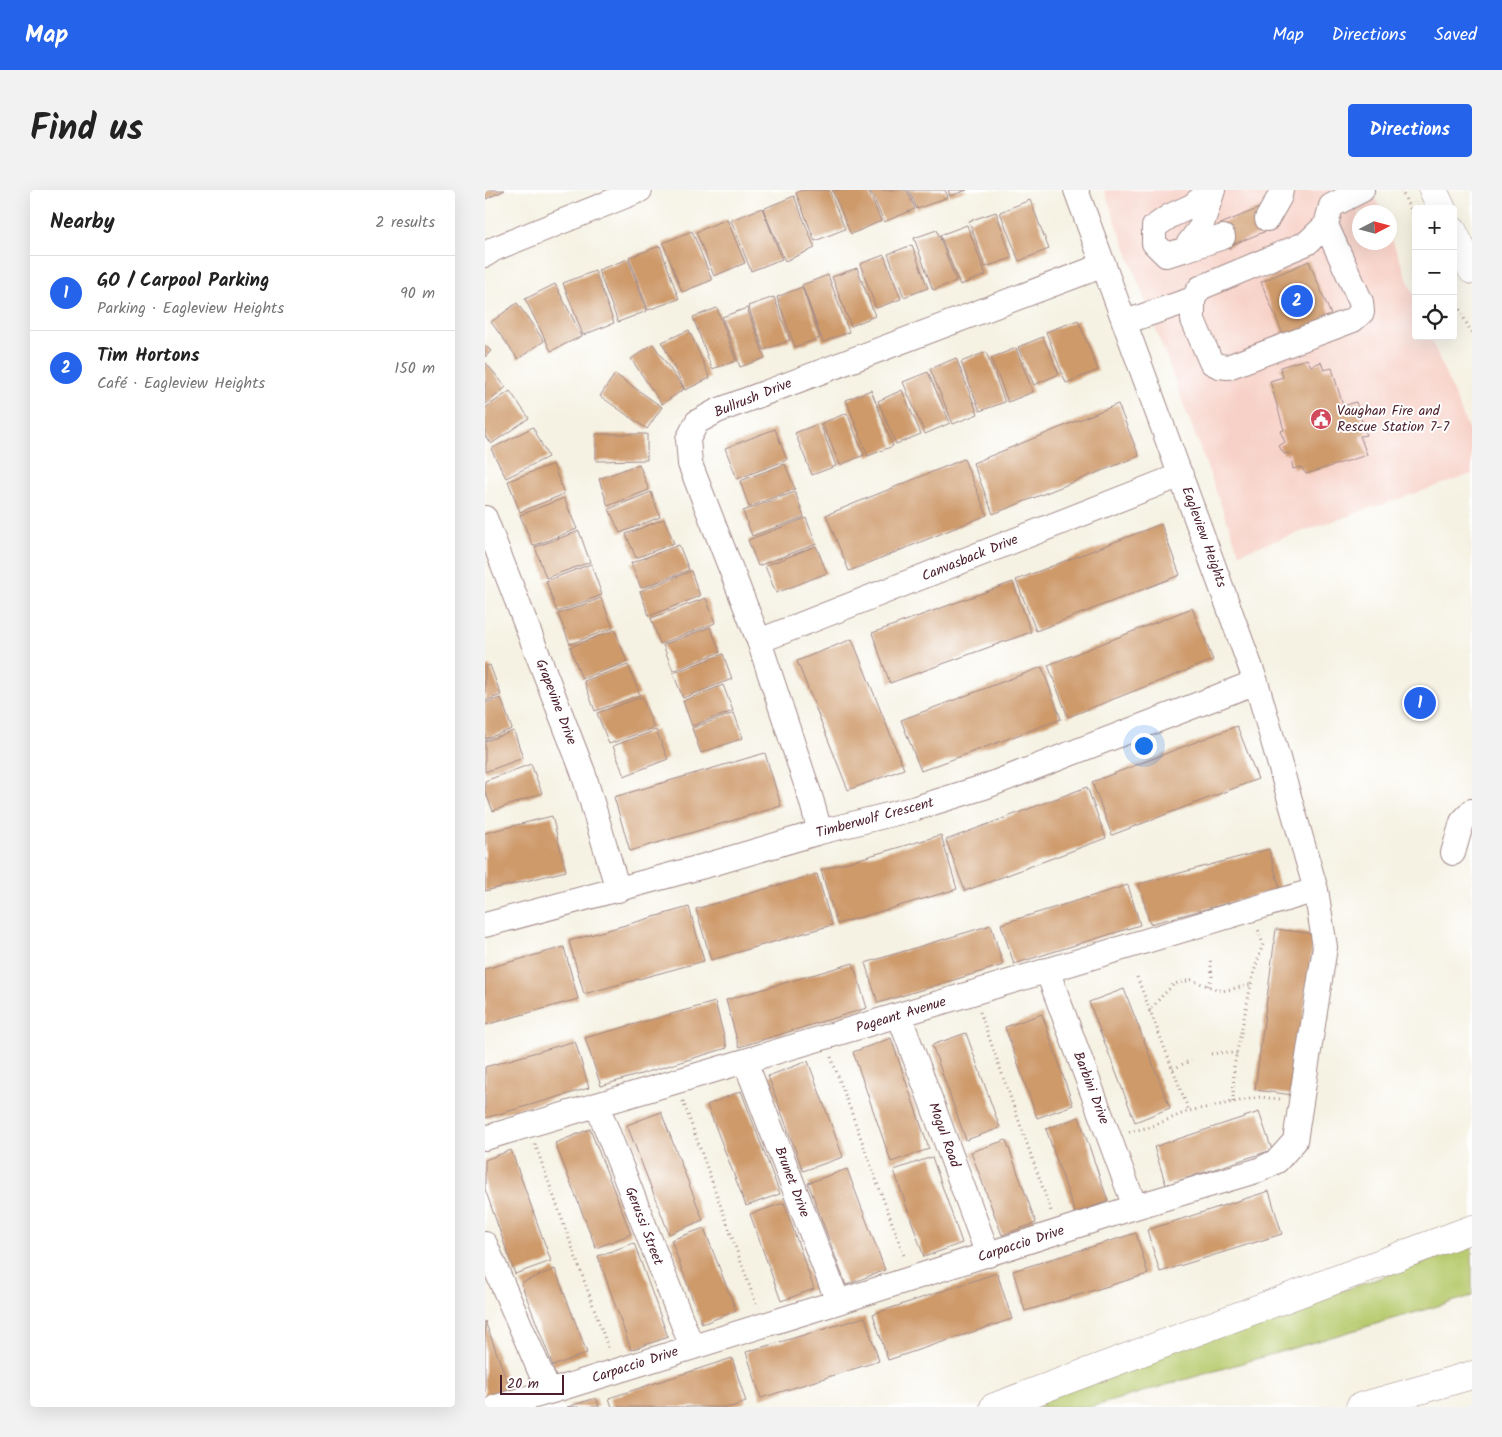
<!DOCTYPE html>
<meta charset="utf-8">
<style>
body{margin:0;font-family:Kalam,sans-serif;background:#f2f2f2;color:#222}
.controls{position:absolute;right:15px;top:15px;display:grid;overflow:hidden;border-radius:5px;box-shadow:0 5px 20px #0002}
.controls button{width:45px;height:45px;display:grid;place-items:center;padding:0;border:0;border-bottom:1px solid #e0e0e0;background:#fff;color:#222;font:25px sans-serif}
.compass{position:absolute;left:867px;top:15px;width:45px;height:45px;border-radius:50%;background:#fff;box-shadow:0 5px 20px #0002;rotate:84deg}
.scale{position:absolute;left:15px;bottom:12px;width:64px;box-sizing:border-box;padding-left:5px;border:2px solid #4a1f2b;border-top:0;font-size:14px;line-height:18px;white-space:nowrap;color:#4a1f2b;-webkit-text-stroke:4px #fff;paint-order:stroke}
.you{position:absolute;left:658px;top:555px;width:18px;height:18px;margin:-12px;border:4px solid #fff;border-radius:50%;background:#1a73e8;box-shadow:0 0 0 8px #1a73e833}
.badge{display:grid;place-items:center;width:32px;height:32px;border-radius:50%;background:#2563eb;color:#fff;font-size:16px;font-weight:700}
.pin{position:absolute;translate:-50% -50%;border:2px solid #fff;box-shadow:0 1px 5px #0006}
.list{margin:0;padding:0;list-style:none}
h2{display:flex;justify-content:space-between;align-items:center;height:65px;margin:0;padding:0 20px;font-size:21px}
h2 small{font-size:16px;font-weight:400;color:#767676}
.list li{display:grid;grid-template-columns:32px 1fr auto;gap:15px;align-items:center;box-sizing:border-box;height:75px;padding:0 20px;border-top:1px solid #e0e0e0}
.list b{display:block;font-size:19px;white-space:nowrap}
.list p{margin:0;font-size:16px;white-space:nowrap;color:#767676}
.list em{font-size:16px;font-style:normal;color:#767676}
.icon{flex:none;width:28px;height:28px;fill:none;stroke:currentColor;stroke-width:2;stroke-linecap:round;stroke-linejoin:round}
.map{position:relative;flex:none;width:987px;height:1217px;overflow:hidden;border-radius:5px}
header{display:flex;align-items:center;gap:30px;box-sizing:border-box;height:70px;padding:0 25px;background:#2563eb;color:#fff}
header strong{font-size:24px}
nav{display:flex;gap:28px;margin-inline-start:auto;font-size:18px}
.intro{display:flex;align-items:center;justify-content:space-between;box-sizing:border-box;height:120px;padding:0 30px}
h1{margin:0;font-size:35px}
.button{padding:12px 22px;border-radius:5px;background:#2563eb;color:#fff;font-size:18px;font-weight:700}
main{display:flex;gap:30px;padding:0 30px}
aside{flex:1;background:#fff;border-radius:5px;box-shadow:0 5px 20px #0002}
.map>svg:first-child{display:block}
</style>
<header>
<strong>Map</strong>
<nav><a>Map</a><a>Directions</a><a>Saved</a></nav>
</header>
<div class="intro"><h1>Find us</h1><a class="button">Directions</a></div>
<main>
<aside>
<h2>Nearby<small>2 results</small></h2>
<ul class="list">
<li><span class="badge">1</span><div><b>GO / Carpool Parking</b><p>Parking · Eagleview Heights</p></div><em>90 m</em></li>
<li><span class="badge">2</span><div><b>Tim Hortons</b><p>Café · Eagleview Heights</p></div><em>150 m</em></li>
</ul>
</aside>
<div class="map">
<svg width="987" height="1217" viewBox="0 0 987 1217">
<rect width="100%" height="100%" fill="#fff"/>
<filter id="ink" filterUnits="userSpaceOnUse"><feTurbulence type="fractalNoise" baseFrequency=".02" numOctaves="2"/><feDisplacementMap in="SourceGraphic" scale="10" xChannelSelector="R" yChannelSelector="G"/><feConvolveMatrix kernelMatrix="1 2 1 2 8 2 1 2 1" color-interpolation-filters="sRGB"/></filter>
<filter id="wash" filterUnits="userSpaceOnUse"><feTurbulence type="fractalNoise" baseFrequency=".0096" numOctaves="4" result="noise"/><feDisplacementMap in="SourceGraphic" scale="20" xChannelSelector="R" yChannelSelector="G"/><feGaussianBlur stdDeviation="1.12" result="paint"/><feColorMatrix in="noise" values="0 0 0 0 0 0 0 0 0 0 0 0 0 0 0 0 0 1.4 0 .05"/><feComposite in="paint" operator="in"/></filter>
<g filter="url(#wash)">
<rect width="100%" height="100%" fill="#f5f2e3"/>
<path fill="#f7d1c7" d="M619 0H887L896 22H874V52H904L905 45 931 110V146H945L987 248V284L754 363Z"/>
<path fill="#b8cb6e" stroke="#81754c" d="M987 1056V1106L606 1217H520Z"/>
<g id="blocks">
<path fill="#ce9a6a" d="M0 0H20L1 9Z
M317 0H344L360 39 330 51 311 3Z
M347 0H383L396 31 366 44Z
M385 0H422L430 19 399 32Z
M424 0H460L463 7 432 19Z
M463 0H482L465 6Z
M309 6 330 58 300 71 278 19Z
M545 10 564 59 534 71 515 22Z
M777 17 786 39 742 57 733 35Z
M277 18 297 69 266 81 246 30Z
M511 22 527 68 500 77 484 31Z
M242 29 260 73 229 86 211 42Z
M482 35 501 85 475 95 455 45Z
M452 40 471 91 448 100 429 48Z
M207 41 227 90 197 102 178 53Z
M427 55 443 98 419 107 403 64Z
M175 56 194 109 163 120 144 67Z
M399 65 416 109 391 118 375 74Z
M143 69 162 121 133 132 113 80Z
M824 71 848 130 800 149 776 92Z
M372 78 390 126 366 136 347 87Z
M110 81 129 133 98 145 78 93Z
M343 85 364 142 338 152 317 95Z
M70 94 97 146 66 161 40 109Z
M317 97 335 148 310 157 292 107Z
M289 107 305 150 279 160 263 116Z
M32 113 59 151 33 169 6 132Z
M232 118 251 171 227 179 208 127Z
M262 118 280 168 255 177 237 127Z
M593 130 613 180 581 193 561 142Z
M204 140 225 188 200 200 177 152Z
M558 147 574 184 549 195 533 157Z
M168 154 199 199 177 214 146 169Z
M0 155 6 161 0 167Z
M531 158 548 202 523 212 506 168Z
M501 162 520 212 495 221 476 172Z
M471 168 493 224 468 234 445 179Z
M822 169 826 176 836 172 839 180 847 178 858 216 871 212 881 245 875 246 882 265 821 284 816 277 808 279 805 263 799 264 794 256 800 252 795 241 799 240 785 191 798 187 795 177Z
M0 172 21 197 0 215Z
M443 182 465 233 440 244 418 192Z
M130 184 177 217 162 239 115 206Z
M386 200 408 256 383 266 361 210Z
M417 200 436 244 411 254 393 211Z
M25 201 44 228 6 254 0 246V218Z
M633 214 654 266 508 324 488 273Z
M362 223 379 265 355 275 337 233Z
M335 233 351 276 327 285 310 243Z
M48 237 63 267 21 288 6 259Z
M290 239 302 270 252 289 240 258Z
M111 244H162V270L111 271Z
M479 269 502 325 364 381 341 325Z
M68 274 79 304 35 322 23 291Z
M154 274 164 300 123 316 114 289Z
M300 274 310 299 264 317 255 291Z
M166 302 175 327 135 343 124 319Z
M310 302 319 327 267 346 258 321Z
M79 308 92 339 48 356 35 325Z
M321 328 331 354 273 376 263 350Z
M179 329 189 353 151 368 141 344Z
M676 334 695 385 551 441 531 390Z
M94 341 105 372 61 388 50 357Z
M194 355 204 380 156 398 146 373Z
M331 356 342 383 291 403 280 376Z
M106 374 117 405 72 422 61 391Z
M206 381 215 406 164 426 155 401Z
M528 392 546 442 405 493 387 443Z
M116 408 128 438 85 454 73 424Z
M221 408 230 433 175 454 166 428Z
M707 418 728 470 583 527 563 475Z
M225 437 235 462 188 481 178 455Z
M130 440 142 472 97 489 85 457Z
M367 449 419 579 363 600 312 471Z
M238 464 247 489 198 508 188 483Z
M5 475 16 505 0 511V477Z
M143 475 155 505 110 521 99 491Z
M557 477 576 529 436 581 416 530Z
M238 495 248 521 207 536 198 511Z
M157 507 169 538 124 554 112 523Z
M16 508 27 539 0 549V513Z
M249 523 258 548 216 563 207 538Z
M752 536 773 589 627 645 607 592Z
M171 540 183 569 139 586 128 556Z
M29 541 38 568 0 582V551Z
M280 563 296 616 145 661 129 607Z
M46 574 57 603 8 621 0 601V591Z
M602 597 621 648 480 701 461 650Z
M67 626 81 681 0 701V643Z
M456 645 472 699 352 734 336 680Z
M784 659 795 699 665 734 654 694Z
M332 684 347 735 226 770 211 719Z
M643 695 655 735 529 774 516 734Z
M204 717 219 771 99 804 84 751Z
M506 735 518 775 393 813 380 773Z
M791 739 829 744 808 905 770 900Z
M79 757 93 809 0 835V779Z
M368 773 382 818 254 857 241 810Z
M639 799 685 918 650 932 604 812Z
M230 812 242 858 116 896 100 848Z
M557 824 588 915 552 928 520 837Z
M481 843 515 938 481 950 447 855Z
M406 848 444 959 406 972 368 862Z
M90 851 104 898 0 928V877Z
M323 871 358 967 318 981 283 886Z
M256 901 295 1004 261 1016 222 915Z
M176 922 218 1030 184 1044 142 935Z
M774 922 787 960 681 995 669 957Z
M594 927 623 1011 590 1023 561 939Z
M105 939 146 1044 111 1058 70 953Z
M521 950 551 1033 517 1045 486 962Z
M26 960 66 1071 30 1084 0 999V970Z
M447 967 477 1053 439 1067 409 980Z
M362 979 400 1080 361 1095 323 993Z
M784 1001 797 1044 675 1082 662 1040Z
M299 1013 329 1099 296 1111 265 1024Z
M219 1038 251 1121 217 1134 186 1050Z
M651 1043 663 1084 540 1121 528 1081Z
M149 1053 183 1147 146 1160 113 1066Z
M70 1079 102 1163 68 1176 36 1093Z
M512 1083 527 1129 403 1170 388 1124Z
M380 1127 394 1171 276 1208 261 1162Z
M0 1131 26 1202 0 1212Z
M247 1168 261 1212 246 1217H127L124 1208Z
M111 1208 114 1217H82Z"/>
</g>
</g>
<g filter="url(#ink)">
<use href="#blocks" fill-opacity="0" stroke="#a08887" stroke-width="1"/>
<g fill="none" stroke-linecap="round" stroke-linejoin="round">
<g stroke="#a08887" stroke-width="26">
<path id="minor" d="M726 0 707 16 685 26 669 37V53L681 65 699 60 716 37 728 0
M782 29 795 6 796 0
M841 35 876 112 877 122 868 130 743 177 734 176 726 172 708 130V109L715 98 822 53Z
M841 35 846 16 877 0
M699 60 738 47
M0 65 9 59 155 0
M640 132 708 109
M0 328 98 582 133 700
M274 451 696 285
M335 642 326 609 274 451 205 274 203 249 212 232 232 221 619 75
M968 663 977 632 987 621
M0 735 223 675 335 642 431 618 499 597 771 492
M562 780 650 1017
M414 825 503 1065
M260 871 353 1112
M112 915 207 1157
M0 948 260 871 831 700
M0 1054 64 1202
M11 1217 64 1202 353 1112 650 1017 774 980 792 971 810 951 840 757 831 700 771 492 591 0"/>
</g>
<g stroke="#a08887" stroke-width="29">
<path id="major" d="M948 0 957 19
M968 41 987 80"/>
</g>
<g stroke="#a08887" stroke-width="29">
<path id="highway" d="M509 1217 987 1039
M875 1217 987 1185"/>
</g>
<path stroke="#a08887" stroke-width="3" stroke-dasharray="1 4" stroke-linecap="butt" d="M916 0 931 30
M968 106 987 144
M652 787 704 921
M723 796 727 787 725 767
M495 822 566 1021
M664 822 675 808 689 794 706 790 737 801 765 795
M726 864 740 862 752 864
M346 867 420 1068
M688 879 706 870
M198 911 271 1114
M748 912 749 876 768 785 778 754 773 739
M644 942 665 937 704 921 775 907 795 909
M50 954 124 1160"/>
<use href="#minor" stroke="#fff" stroke-width="24"/>
<use href="#major" stroke="#fff" stroke-width="28"/>
<use href="#highway" stroke="#fff" stroke-width="28"/>
</g>
</g>
<defs>
<g id="civic-disc" transform="scale(1.125)"><circle r="9.5" fill="#d1495b" stroke="#fff"/><path d="M-.6-6.5H3V-4.5H.6V-3L4-1V1h2V6H-6V1h2V-1L-.6-3ZM-1.2 2.5V6h2.4V2.5Z" fill="#fff"/></g>
</defs>
<g fill-rule="evenodd">
<use href="#civic-disc" x="836" y="229"/>
</g>
<g text-anchor="middle" dominant-baseline="central" stroke-width="4" stroke-linejoin="round" paint-order="stroke">
<g font-size="14" fill="#4a1f2b" stroke="#fff">
<text transform="translate(268 208) rotate(-22)">Bullrush Drive</text>
<text transform="translate(719 347) rotate(70)">Eagleview Heights</text>
<text transform="translate(485 368) rotate(-22)">Canvasback Drive</text>
<text transform="translate(71 512) rotate(69)">Grapevine Drive</text>
<text transform="translate(390 628) rotate(-15)">Timberwolf Crescent</text>
<text transform="translate(416 825) rotate(-17)">Pageant Avenue</text>
<text transform="translate(606 898) rotate(69)">Barbini Drive</text>
<text transform="translate(459 945) rotate(70)">Mogul Road</text>
<text transform="translate(307 992) rotate(69)">Brunet Drive</text>
<text transform="translate(159 1036) rotate(69)">Gerussi Street</text>
<text transform="translate(536 1054) rotate(-18)">Carpaccio Drive</text>
<text transform="translate(150 1175) rotate(-18)">Carpaccio Drive</text>
</g>
<g font-size="14" fill="#4a1f2b" stroke="#fff" text-anchor="start">
<text x="852" y="221">Vaughan Fire and<tspan x="852" dy="16">Rescue Station 7-7</tspan></text>
</g>
</g>
</svg>
<div class="controls">
<button>+</button>
<button>−</button>
<button><svg class="icon" aria-label="locate" viewBox="0 0 24 24"><circle cx="12" cy="12" r="6"/><path d="M12 2v4M12 18v4M2 12h4M18 12h4"/></svg></button>
</div>
<svg class="compass" viewBox="-18 -18 36 36"><path d="M0-13l5 13h-10z" fill="#e53935"/><path d="M0 13l5-13h-10z" fill="#767676"/></svg>
<div class="scale">20 m</div>
<div class="you"></div>
<div class="pin badge" style="left:935px;top:513px">1</div>
<div class="pin badge" style="left:812px;top:111px">2</div>
</div>
</main>
